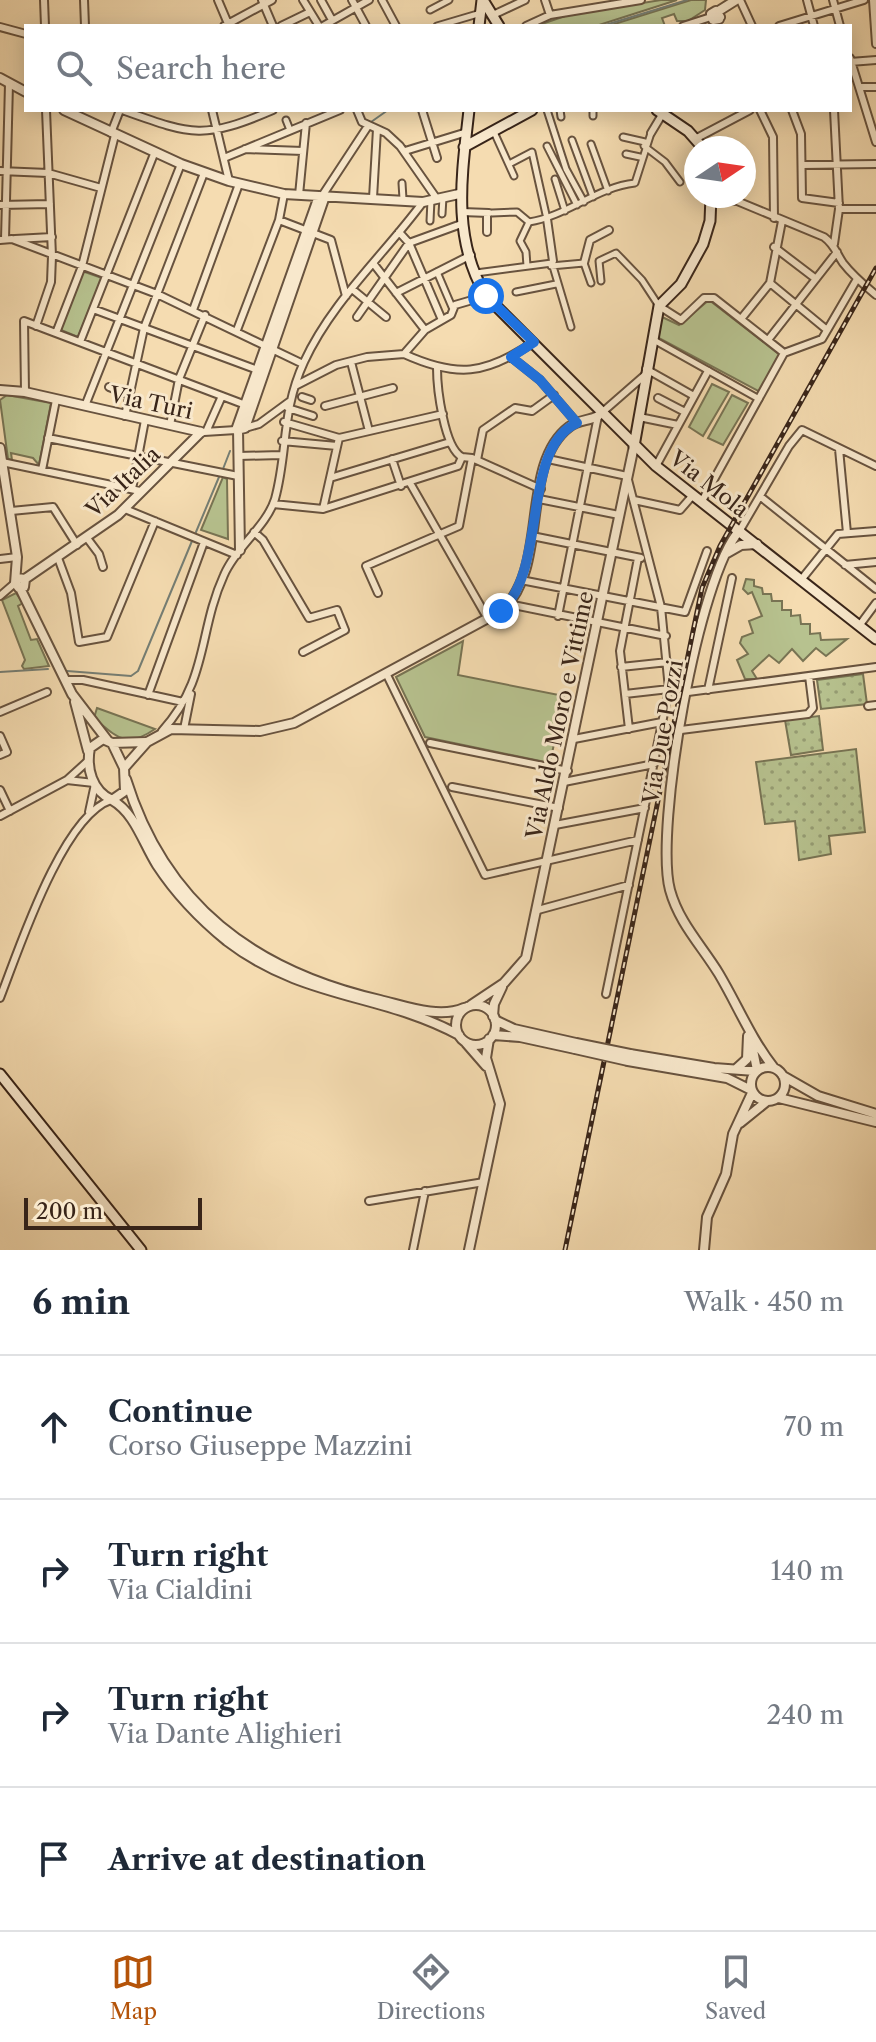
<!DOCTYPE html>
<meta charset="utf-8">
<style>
body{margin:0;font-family:"Libre Caslon Text",serif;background:#f6f6f7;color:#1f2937}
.compass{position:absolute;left:684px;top:136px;width:72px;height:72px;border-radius:50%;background:#fff;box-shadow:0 4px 20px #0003;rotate:77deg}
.scale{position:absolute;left:24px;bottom:20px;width:178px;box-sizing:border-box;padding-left:8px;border:4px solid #392519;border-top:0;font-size:22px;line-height:28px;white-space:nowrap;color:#392519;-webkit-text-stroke:6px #f8e8cc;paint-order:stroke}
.stop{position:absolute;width:24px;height:24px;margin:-18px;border:6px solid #1a73e8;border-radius:50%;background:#fff}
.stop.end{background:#1a73e8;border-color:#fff;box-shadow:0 2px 8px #0008}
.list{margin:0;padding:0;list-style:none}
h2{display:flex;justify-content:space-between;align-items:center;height:104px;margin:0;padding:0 32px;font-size:34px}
h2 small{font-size:26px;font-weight:400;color:#747a83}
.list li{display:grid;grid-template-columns:52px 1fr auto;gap:24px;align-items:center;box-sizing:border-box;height:144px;padding:0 32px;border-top:2px solid #e0e1e3}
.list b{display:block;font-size:30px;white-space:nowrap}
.list p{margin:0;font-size:26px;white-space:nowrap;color:#747a83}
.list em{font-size:26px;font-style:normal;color:#747a83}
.icon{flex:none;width:44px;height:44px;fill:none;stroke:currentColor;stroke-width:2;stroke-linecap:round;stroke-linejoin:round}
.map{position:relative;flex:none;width:876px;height:1250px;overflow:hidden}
.search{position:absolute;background:#fff;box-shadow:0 4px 20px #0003;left:24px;right:24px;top:24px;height:88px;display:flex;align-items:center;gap:20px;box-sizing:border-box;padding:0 28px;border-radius:0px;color:#747a83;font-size:30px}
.sheet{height:680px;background:#fff}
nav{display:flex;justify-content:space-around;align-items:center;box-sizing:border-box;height:112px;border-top:2px solid #e0e1e3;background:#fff;font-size:22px;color:#747a83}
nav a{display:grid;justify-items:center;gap:4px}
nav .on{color:#b45309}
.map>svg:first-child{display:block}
</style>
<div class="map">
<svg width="876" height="1250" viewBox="0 0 876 1250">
<defs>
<pattern id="grass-dots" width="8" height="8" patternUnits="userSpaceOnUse" patternTransform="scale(2)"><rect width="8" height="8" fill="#b7c28f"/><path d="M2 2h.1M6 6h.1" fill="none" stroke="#969d74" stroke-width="1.8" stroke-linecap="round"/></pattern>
</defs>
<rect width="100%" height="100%" fill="#f5dcb1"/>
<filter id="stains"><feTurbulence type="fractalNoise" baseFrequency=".0025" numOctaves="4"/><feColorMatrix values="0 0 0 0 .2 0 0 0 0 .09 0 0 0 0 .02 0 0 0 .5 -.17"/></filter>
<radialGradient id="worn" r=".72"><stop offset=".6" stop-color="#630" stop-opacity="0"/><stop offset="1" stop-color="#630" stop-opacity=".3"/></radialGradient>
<path fill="url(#grass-dots)" stroke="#787454" stroke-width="2" d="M863 674 867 704 821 709 817 680Z
M819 716 823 750 791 755 785 720Z
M856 749 865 832 829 836 831 854 799 860 795 821 765 824 756 762Z"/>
<path fill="#b7c28f" stroke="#787454" stroke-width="2" d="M661 0H677L596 26H536L568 15Z
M691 0H706L705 10 688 21H677L674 14 662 18 665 26H608Z
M82 271 102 278 78 337 61 330Z
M709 300 780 355 760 392 655 336 660 316 679 325Z
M712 384 729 392 703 436 689 427Z
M7 395 51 403 39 465 33 458 11 453 12 460 8 459 0 400Z
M732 395 748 403 723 445 708 438Z
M223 477 227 479 228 539 201 530Z
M746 579 754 580V586L762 588 763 594H771L772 601H782V610H791V616L800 615 801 624H810V634L820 633 821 640 847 639 826 656 816 648 803 661 792 649 779 663 769 655 752 671 757 679H745L737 660 748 654 740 643 742 637 753 633 749 621 762 616 752 592 748 594 743 589Z
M16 593 23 603 18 606 31 640 37 639 49 666 24 669 22 666 25 660 2 600Z
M463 641 458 675 564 696 550 763 425 737 396 677Z
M97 708 155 729C126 749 118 738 94 718Z"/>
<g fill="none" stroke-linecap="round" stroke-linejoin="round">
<path stroke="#757e74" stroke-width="2" d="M602 26 687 0
M371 122 388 110
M223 469 230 451
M196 532 219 477
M67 671 131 676 138 671 192 541
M0 672 48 669"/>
<g stroke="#68533f" stroke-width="9">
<path id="pedestrian" d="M430 10 449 0
M437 26 481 13
M547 110 566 169 584 202
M560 110 561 117
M593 116V110
M286 120 290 130
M494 132 514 176
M623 137 645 142
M572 140 593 197
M591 144 608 191
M547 146 577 205
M644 146 665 162 680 182
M626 154 640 157
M511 163 532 152 547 219
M555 179 565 211
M402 183 403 199
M492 213 517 212 529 222C567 216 597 187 635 183L651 133
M442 214 443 197
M430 221 431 200
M552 263 571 327
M527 266 526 252 520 241 529 222
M551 266 584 263 591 283
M437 272 452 307
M476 273 552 263
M601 281 599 261 616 253 642 280 659 306
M516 292 556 284
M652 339 759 399"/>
</g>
<g stroke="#68533f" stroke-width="10">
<path id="minor" d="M44 0 45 26
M84 0 85 26
M218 0 229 26
M262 0 273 26
M303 0 319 26
M321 0 332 20
M352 0 366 26
M382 0 396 26
M545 0 550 15
M740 0 752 26
M807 0 814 26
M833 0 840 26
M873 0 876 44
M493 15 525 0
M224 26 272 0
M281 26 310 12
M323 26 369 0
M526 26 550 15 641 0
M683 26 711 17
M779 26 864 0
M0 27 26 34
M850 58 876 142
M850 62 876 60
M859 87H876
M122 110C192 135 203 140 273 110
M212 110 229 181
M357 110 362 122 386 133 400 146 437 199
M422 110 437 158
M760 110 773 137 774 218
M792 110 801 134 802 198 839 203
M834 110 839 209 834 244
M111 133 120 110
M651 133 663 113
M695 139 750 110
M245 149 303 151
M405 151 467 132
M224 158 340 110
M802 165 876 164
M0 171 48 173 101 188
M299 195 306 123
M322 196 368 126
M373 198 377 129
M711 199 737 201 824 237C835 245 836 253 843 263 853 276 864 285 876 295
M0 205 50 204
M839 209H876
M462 212 489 213
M487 213V232
M547 219 553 261
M279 220 331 240 346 296
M399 232 409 243 442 320
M5 239 9 84
M15 239 52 237
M0 240 12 239 157 294 303 364
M774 247 816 279
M373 263 425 330
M584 263 590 240 609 230
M770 283 827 330
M352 289 386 317
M396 293 471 255
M659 306 681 320 704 298H714L784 353
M93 309 255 369
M193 310 239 184
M357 317 409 243 464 223
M741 319 770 283 782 221
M36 326 51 282 52 256 46 110
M237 330 279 220 284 194
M56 333 82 266 115 135
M768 340 837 252
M80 342 154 154
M784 353 822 339 857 279
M404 354C457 378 485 375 534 342
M404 354 425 330 451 315 455 305 486 296
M511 357 540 380 577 423
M351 362 369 431
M437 368C437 388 444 448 462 457
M646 369 694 396
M295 386 336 365 367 357 404 354
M109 387 130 395
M25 392 24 321 243 404
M302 397 311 400
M658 398 685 412
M85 406 181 164
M325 406 393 388
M288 408 313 416
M125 416 144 328 204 173
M639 417 678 425
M284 422 339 438 443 414
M170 425 179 379 205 315
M245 428 259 424 289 402
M204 432 236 430
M206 432 222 396
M48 438 238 476
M282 441 337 446
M839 449 847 533
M238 456 281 455
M462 457 472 458 541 489
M392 459 401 486
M548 459 627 476 661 607 669 689 606 994
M477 460 483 430 515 408 532 411 554 395
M2 462 140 491
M656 466 708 371
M42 470 56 400
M330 478 450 442
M410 483 488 619
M132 489 145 420
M761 497 876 589
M539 499 619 515
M634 500 680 510 693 495
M702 501 784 353
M273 504 323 509 458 466 462 457
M125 509 237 555
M323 509 339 438
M11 511 53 507 77 545
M740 530 789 446 802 430 876 466
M254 532 263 540 309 618 337 610 345 630 303 652
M532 536 641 558
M87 538 99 554 103 567
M58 558 71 593 79 642 107 637 155 521
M0 559 17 557
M845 565 876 562
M521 580 685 612 707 551
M801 580 838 534 876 531
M378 593 366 566 459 526 472 458
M0 596 15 583
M508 604 666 636
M558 616 598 416 645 375
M859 626 876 603
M621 667 668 662
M386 673 485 875 638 840
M65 680H83L183 702
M708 690 732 578
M688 692 876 667
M625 694 669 689
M148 695 204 542
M868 706 876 705
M0 712 47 692
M184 729 191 694
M629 729 620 651 638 558
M681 730 808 714 813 708 809 676
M162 731C209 679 198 632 224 575 236 547 266 527 275 499 288 452 281 412 304 362 332 301 384 255 423 202
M0 736 7 752 0 755
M574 739 662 722
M430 743 568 771
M67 780 94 783
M564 782 654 764
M452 787 559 808
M0 790 10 811
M89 812 95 784
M0 816 67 780 89 760
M555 825 645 808
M538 910 629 885
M0 998C18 952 62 816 111 800
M369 1201 484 1182
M413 1250 425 1191"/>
</g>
<g stroke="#68533f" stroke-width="12">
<path id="tertiary" d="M717 12 736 0
M719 19 713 20 711 14 716 11 720 17
M0 78 26 92
M64 110 181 164 229 181 284 194 423 202 459 194
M319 196 236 430 245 428 325 196
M0 390 25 392 201 432
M238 429 240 550
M0 448 17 557 15 583 19 588 24 587 25 579 17 578
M740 530C698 575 654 830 670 890 679 923 702 946 719 974 738 1006 751 1039 774 1068
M727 553 741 545 757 544
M25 579 118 515 201 432
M20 588 72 694 108 741
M75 702 88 751
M103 739 112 743 124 768 125 791 112 800C92 791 86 768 90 748Z
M112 743 146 742
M124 768 147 742 171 729 260 731 294 723 501 611C550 569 519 465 569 427 577 420 589 421 598 416
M126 779C165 905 254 971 380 1000 405 1006 439 1019 464 1008
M112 800C135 813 143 843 157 865 176 894 200 919 227 941 304 1000 382 993 459 1035
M471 1005 504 983 526 958 634 446
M456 1025a20 20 0 1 1 40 0a20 20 0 1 1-40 0Z
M493 1016 494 1004 502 987
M495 1020 514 1029 576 1043
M493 1035 520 1037 575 1049
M466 1043 486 1066
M752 1045 757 1070
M630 1054 714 1068 755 1071
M628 1061 727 1078 751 1090
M751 1084a17 17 0 1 1 34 0a17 17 0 1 1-34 0Z
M736 1069 747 1059 748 1036
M783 1076 818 1096 876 1114
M779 1098 876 1122
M740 1123 766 1102
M469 1250 500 1104 486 1058 489 1039
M704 1250 707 1217 726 1174 733 1134 752 1093"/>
</g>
<g stroke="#392519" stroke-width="13">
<path id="secondary" d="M483 0 499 26
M479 26 482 0
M469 110C462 174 451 237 486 296L656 466 876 639
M657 110 688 131 703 148
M464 147 532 110
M634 446 659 306 681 284 703 244 710 221 711 196
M0 1074 141 1250"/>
</g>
<use href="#pedestrian" stroke="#f8e8cc" stroke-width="5"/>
<use href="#minor" stroke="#f8e8cc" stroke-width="6"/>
<use href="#tertiary" stroke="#f8e8cc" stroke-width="8"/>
<use href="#secondary" stroke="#f8e8cc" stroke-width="9"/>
<g stroke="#392519" stroke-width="5">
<path id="rail" d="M565 1250 702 588 720 546 876 268"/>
</g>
<use href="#rail" stroke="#f8e8cc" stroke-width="2" stroke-dasharray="6" stroke-linecap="butt"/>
<g stroke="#68533f" stroke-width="12" stroke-linecap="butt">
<path id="tertiary-bridge" d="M576 1043 630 1054
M575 1049 628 1061"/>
</g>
<use href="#tertiary-bridge" stroke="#f8e8cc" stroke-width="8"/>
</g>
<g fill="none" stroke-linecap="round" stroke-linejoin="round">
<path stroke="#1a73e8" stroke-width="10" d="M486 296 534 342 511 357 540 380 577 423C521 448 548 570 501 611"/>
</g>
<g text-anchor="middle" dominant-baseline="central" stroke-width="6" stroke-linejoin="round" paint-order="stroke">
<g font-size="22" fill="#392519" stroke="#f8e8cc">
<text transform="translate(151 403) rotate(12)">Via Turi</text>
<text transform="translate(123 482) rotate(-43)">Via Italia</text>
<text transform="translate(709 484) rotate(38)">Via Mola</text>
<text transform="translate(560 715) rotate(-78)">Via Aldo Moro e Vittime</text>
<text transform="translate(663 732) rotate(-80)">Via Due Pozzi</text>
</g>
</g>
<rect width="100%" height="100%" filter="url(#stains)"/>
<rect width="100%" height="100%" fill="url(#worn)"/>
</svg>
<svg class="compass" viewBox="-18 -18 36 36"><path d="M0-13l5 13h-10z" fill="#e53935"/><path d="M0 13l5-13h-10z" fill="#747a83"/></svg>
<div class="scale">200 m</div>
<div class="stop" style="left:486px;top:296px"></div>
<div class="stop end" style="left:501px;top:611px"></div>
<div class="search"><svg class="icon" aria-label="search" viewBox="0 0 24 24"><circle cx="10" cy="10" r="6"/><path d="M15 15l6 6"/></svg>Search here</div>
</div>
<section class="sheet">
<h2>6 min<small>Walk · 450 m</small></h2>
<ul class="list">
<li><svg class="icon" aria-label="ahead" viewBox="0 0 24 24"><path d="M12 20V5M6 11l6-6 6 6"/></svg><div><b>Continue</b><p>Corso Giuseppe Mazzini</p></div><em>70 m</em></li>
<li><svg class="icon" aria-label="right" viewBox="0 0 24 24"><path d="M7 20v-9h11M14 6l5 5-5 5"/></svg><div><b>Turn right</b><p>Via Cialdini</p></div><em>140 m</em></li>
<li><svg class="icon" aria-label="right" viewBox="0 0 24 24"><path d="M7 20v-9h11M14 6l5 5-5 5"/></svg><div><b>Turn right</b><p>Via Dante Alighieri</p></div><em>240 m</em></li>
<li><svg class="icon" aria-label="arrive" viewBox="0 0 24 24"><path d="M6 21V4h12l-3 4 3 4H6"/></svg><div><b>Arrive at destination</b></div></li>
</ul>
</section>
<nav>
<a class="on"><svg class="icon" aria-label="map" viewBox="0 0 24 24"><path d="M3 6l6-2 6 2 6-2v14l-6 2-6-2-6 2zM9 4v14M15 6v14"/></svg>Map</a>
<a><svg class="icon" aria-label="directions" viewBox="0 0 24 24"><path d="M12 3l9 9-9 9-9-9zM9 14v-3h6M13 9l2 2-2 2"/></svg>Directions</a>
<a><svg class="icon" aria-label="saved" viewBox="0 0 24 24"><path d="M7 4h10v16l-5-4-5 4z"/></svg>Saved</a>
</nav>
